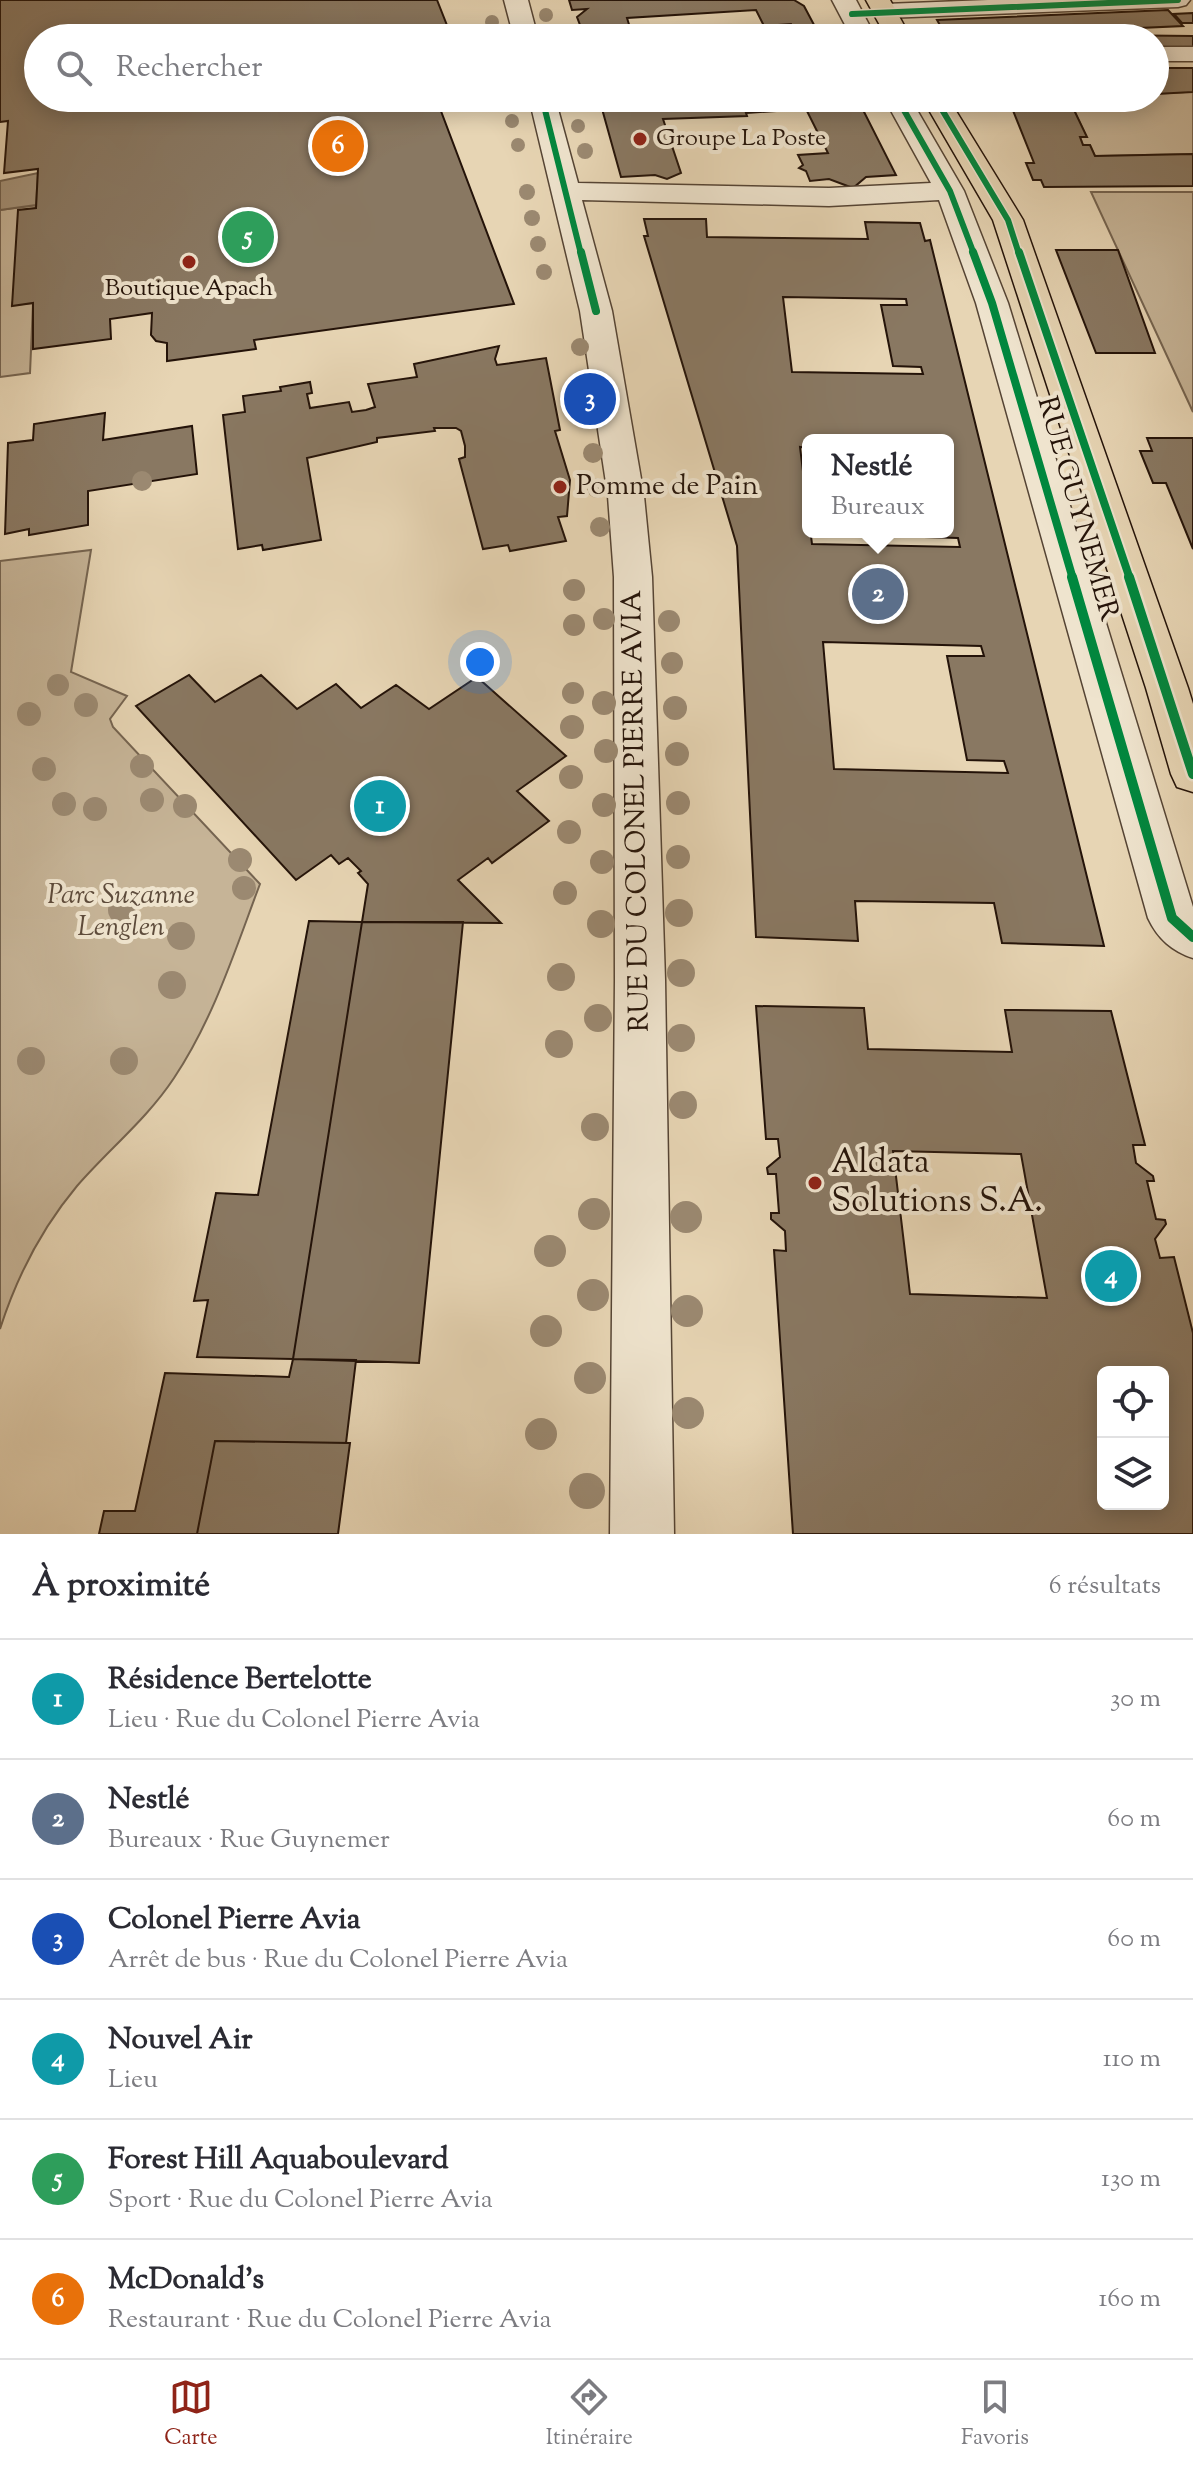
<!DOCTYPE html>
<html lang="fr">
<meta charset="utf-8">
<style>
body{margin:0;font-family:"Sorts Mill Goudy",serif;background:#f7f7f7;color:#2b2b33}
.controls{position:absolute;right:24px;bottom:24px;display:grid;overflow:hidden;border-radius:12px;box-shadow:0 4px 20px #0003}
.controls button{width:72px;height:72px;display:grid;place-items:center;padding:0;border:0;border-bottom:2px solid #e1e1e2;background:#fff;color:#2b2b33;font:40px sans-serif}
.you{position:absolute;left:480px;top:662px;width:28px;height:28px;margin:-20px;border:6px solid #fff;border-radius:50%;background:#1a73e8;box-shadow:0 0 0 12px #1a73e833}
.badge{display:grid;place-items:center;width:52px;height:52px;border-radius:50%;background:#8f2418;color:#fff;font-size:26px;font-weight:700}
.pin{position:absolute;translate:-50% -50%;border:4px solid #fff;box-shadow:0 2px 8px #0006}
.popup{position:absolute;left:802px;top:434px;width:152px;height:104px;box-sizing:border-box;display:grid;place-content:center;border-radius:12px;background:#fff;filter:drop-shadow(0 2px 6px #0005);font-size:26px;white-space:nowrap;color:#7c7c81}
.popup b{font-size:30px;color:#2b2b33}
.popup::after{content:'';position:absolute;left:50%;top:100%;margin-left:-16px;border:16px solid transparent;border-top-color:#fff}
.list{margin:0;padding:0;list-style:none}
h2{display:flex;justify-content:space-between;align-items:center;height:104px;margin:0;padding:0 32px;font-size:34px}
h2 small{font-size:26px;font-weight:400;color:#7c7c81}
.list li{display:grid;grid-template-columns:52px 1fr auto;gap:24px;align-items:center;box-sizing:border-box;height:120px;padding:0 32px;border-top:2px solid #e1e1e2}
.list b{display:block;font-size:30px;white-space:nowrap}
.list p{margin:0;font-size:26px;white-space:nowrap;color:#7c7c81}
.list em{font-size:26px;font-style:normal;color:#7c7c81}
.icon{flex:none;width:44px;height:44px;fill:none;stroke:currentColor;stroke-width:2;stroke-linecap:round;stroke-linejoin:round}
.map{position:relative;flex:none;width:1193px;height:1534px;overflow:hidden}
.search{position:absolute;background:#fff;box-shadow:0 4px 20px #0003;left:24px;right:24px;top:24px;height:88px;display:flex;align-items:center;gap:20px;box-sizing:border-box;padding:0 28px;border-radius:44px;color:#7c7c81;font-size:30px}
.sheet{height:824px;background:#fff}
nav{display:flex;justify-content:space-around;align-items:center;box-sizing:border-box;height:112px;border-top:2px solid #e1e1e2;background:#fff;font-size:22px;color:#7c7c81}
nav a{display:grid;justify-items:center;gap:4px}
nav .on{color:#8f2418}
.map>svg:first-child{display:block}
</style>
<div class="map">
<svg width="1193" height="1534" viewBox="0 0 1193 1534">
<rect width="100%" height="100%" fill="#e7d5b4"/>
<filter id="stains"><feTurbulence type="fractalNoise" baseFrequency=".0025" numOctaves="4"/><feColorMatrix values="0 0 0 0 .2 0 0 0 0 .09 0 0 0 0 .02 0 0 0 .5 -.17"/></filter>
<radialGradient id="worn" r=".72"><stop offset=".6" stop-color="#630" stop-opacity="0"/><stop offset="1" stop-color="#630" stop-opacity=".3"/></radialGradient>
<path fill="#c6b497" stroke="#756450" stroke-width="2" d="M1186 92H1193V154L1095 156 1090 145H1083L1080 137 1086 136 1074 110H1068L1064 102H1070L1068 98H1155V94Z
M1091 192H1193V412Z
M36 205 12 305 33 303 30 373 0 377V210Z
M91 550 71 672 127 696 110 719 113 727 260 884C235 950 214 1018 174 1078 147 1119 109 1149 77 1186 41 1229 17 1276 0 1329V561Z"/>
<path fill="#a5937a" stroke="#71604d" stroke-width="2" d="M38 173 36 205 0 210V181Z"/>
<path fill="#897862" stroke="#241309" stroke-width="2" fill-rule="evenodd" d="M0 0H437L452 38H38V98H436L514 304 254 340 256 349 167 361V343L156 341 151 335 152 313 110 319 111 339 33 349V303L12 306 18 210 36 208 38 169 4 173 8 121 0 122Z
M569 0H794L804 6 821 38H798L791 24 764 26 756 10 627 18 632 34 585 38 577 17 587 9 572 10Z
M1168 10 1183 26 1095 30 1099 35 1193 36V48L1155 47V38L946 36 937 20Z
M1193 13V23H1182L1174 14Z
M1155 68H1193V92L1155 94Z
M599 98H857L896 175 866 177 853 188 829 179 810 181 806 171 799 168 803 165 798 155 828 153 806 109 746 113 747 116 663 119 681 173 667 179 655 175 621 177Z
M1008 98H1068L1070 102H1064L1068 110H1074L1087 137H1080L1083 145H1090L1095 156 1193 154V186L1044 187 1041 180H1033L1026 163H1034Z
M644 219H706L707 237 868 239 865 222 920 223 925 241 930 240 1104 946 1002 943 994 903 855 901 858 941 756 937 737 546 644 236H648ZM783 297 906 299 907 305H881L893 366 921 367 923 374 792 372ZM808 440H948V532H924L925 537 958 538 960 547 812 544 800 447 808 448ZM823 642 981 646 984 656H947L967 760 1004 761 1008 773 834 769Z
M1056 250H1118L1155 353H1096Z
M499 346 495 359 497 365 546 358 560 430 555 431 570 480 567 516 558 517 566 541 510 551 508 545 483 549 459 459 465 457V446L461 431 456 428H434L435 431 377 438V442L307 458 321 540 263 550 262 545 238 549 223 415 245 412 243 396 281 391 280 387 310 382 312 393 307 394 310 408 349 402 352 412 366 410 375 407 368 384 417 377 414 364Z
M105 413 103 440 192 426 197 474 88 491V525L29 535V529L5 534 8 443 33 440 34 424Z
M1147 438H1193V549L1166 483H1153L1140 451H1152Z
M189 675 215 702 261 675 297 709 336 684 361 708 396 685 429 709 477 677 566 756 517 791 549 821 492 863 488 858 458 880 501 923 362 922 368 884 358 873 361 871 348 858 339 864 331 855 296 880 136 706Z
M309 921 362 922 293 1359 197 1357 208 1300 194 1301 216 1193 258 1195Z
M362 922H463L419 1363 293 1359Z
M756 1006 864 1008 868 1049 1012 1052 1005 1010 1111 1011 1145 1145H1133L1136 1163 1153 1176 1154 1181H1147L1156 1219 1165 1220 1166 1224 1155 1239 1160 1258 1174 1257 1193 1333V1534H793L774 1250 786 1251 785 1231 771 1219V1213H779L776 1174H768L767 1168 780 1157 778 1139H766ZM893 1151 1021 1154 1047 1298 910 1294ZM1103 1372H1163V1504H1103Z
M293 1359 356 1360 346 1443 215 1441 197 1534H99L104 1511H135L165 1373 289 1377Z
M215 1441 350 1443 338 1534H197Z"/>
<g fill="none" stroke-linecap="round" stroke-linejoin="round">
<g stroke="#554434" stroke-width="3">
<path id="minor" d="M504 0H528L538 38H514Z
M832 0H856L876 38H852Z
M988 0H1190L1186 5 1178 7 885 18 877 16 873 11 877 6 885 4Z
M1155 47H1193V61H1155Z
M529 98H555L578 183 829 188 931 183 884 98H910L964 191 1008 303 1193 907V958C1172 951 1158 939 1148 918L976 303 939 200 829 206 582 200 612 311 644 496 652 577 665 980 674 1534H610L615 980 614 577 608 496 580 311Z"/>
</g>
<g stroke="#241309" stroke-width="3">
<path id="major" d="M866 0H890L911 38H887Z
M922 98H948L1023 220 1188 688 1193 704V792L1177 787 1171 774 1146 688 993 220Z"/>
</g>
<use href="#minor" fill="#efe4ce" fill-rule="evenodd"/>
<use href="#major" fill="#e7d5b4" fill-rule="evenodd"/>
<g stroke="#efe4ce" stroke-width="9">
<path id="cycleway-far2" d="M852 14 1178 0
M542 98 581 254
M897 98 950 191 974 254
M935 98 1008 220 1019 254"/>
</g>
<g stroke="#efe4ce" stroke-width="12">
<path id="cycleway-far1" d="M581 252 596 311
M973 252 992 303 1073 579
M1019 252 1130 579"/>
</g>
<g stroke="#efe4ce" stroke-width="15">
<path id="cycleway" d="M1072 577 1172 918 1193 937
M1129 577 1193 774"/>
</g>
<use href="#cycleway-far2" stroke="#00873e" stroke-width="6"/>
<use href="#cycleway-far1" stroke="#00873e" stroke-width="8"/>
<use href="#cycleway" stroke="#00873e" stroke-width="10"/>
</g>
<g fill="#9b8971">
<circle cx="546" cy="15" r="7"/>
<circle cx="492" cy="22" r="7"/>
<circle cx="512" cy="121" r="7"/>
<circle cx="578" cy="126" r="7"/>
<circle cx="518" cy="145" r="7"/>
<circle cx="585" cy="151" r="8"/>
<circle cx="527" cy="192" r="8"/>
<circle cx="532" cy="218" r="8"/>
<circle cx="538" cy="244" r="8"/>
<circle cx="544" cy="272" r="8"/>
<circle cx="580" cy="347" r="9"/>
<circle cx="586" cy="381" r="9"/>
<circle cx="590" cy="416" r="9"/>
<circle cx="593" cy="453" r="10"/>
<circle cx="142" cy="481" r="10"/>
<circle cx="597" cy="488" r="10"/>
<circle cx="600" cy="527" r="10"/>
<circle cx="574" cy="590" r="11"/>
<circle cx="604" cy="619" r="11"/>
<circle cx="669" cy="621" r="11"/>
<circle cx="574" cy="625" r="11"/>
<circle cx="672" cy="663" r="11"/>
<circle cx="58" cy="685" r="11"/>
<circle cx="573" cy="693" r="11"/>
<circle cx="604" cy="703" r="12"/>
<circle cx="86" cy="705" r="12"/>
<circle cx="675" cy="708" r="12"/>
<circle cx="29" cy="714" r="12"/>
<circle cx="572" cy="727" r="12"/>
<circle cx="606" cy="751" r="12"/>
<circle cx="677" cy="754" r="12"/>
<circle cx="142" cy="766" r="12"/>
<circle cx="44" cy="769" r="12"/>
<circle cx="571" cy="777" r="12"/>
<circle cx="152" cy="800" r="12"/>
<circle cx="678" cy="803" r="12"/>
<circle cx="64" cy="804" r="12"/>
<circle cx="604" cy="805" r="12"/>
<circle cx="185" cy="806" r="12"/>
<circle cx="95" cy="809" r="12"/>
<circle cx="569" cy="832" r="12"/>
<circle cx="678" cy="857" r="12"/>
<circle cx="240" cy="860" r="12"/>
<circle cx="602" cy="862" r="12"/>
<circle cx="244" cy="888" r="12"/>
<circle cx="565" cy="893" r="12"/>
<circle cx="122" cy="910" r="14"/>
<circle cx="679" cy="913" r="14"/>
<circle cx="601" cy="924" r="14"/>
<circle cx="181" cy="936" r="14"/>
<circle cx="681" cy="973" r="14"/>
<circle cx="561" cy="977" r="14"/>
<circle cx="172" cy="985" r="14"/>
<circle cx="598" cy="1018" r="14"/>
<circle cx="681" cy="1038" r="14"/>
<circle cx="559" cy="1044" r="14"/>
<circle cx="31" cy="1061" r="14"/>
<circle cx="124" cy="1061" r="14"/>
<circle cx="683" cy="1105" r="14"/>
<circle cx="595" cy="1127" r="14"/>
<circle cx="594" cy="1214" r="16"/>
<circle cx="686" cy="1217" r="16"/>
<circle cx="550" cy="1251" r="16"/>
<circle cx="593" cy="1295" r="16"/>
<circle cx="687" cy="1311" r="16"/>
<circle cx="546" cy="1331" r="16"/>
<circle cx="590" cy="1378" r="16"/>
<circle cx="688" cy="1413" r="16"/>
<circle cx="541" cy="1434" r="16"/>
<circle cx="587" cy="1491" r="18"/>
</g>
<g fill="#8f2418" stroke="#efe4ce" stroke-width="3">
<circle cx="640" cy="139" r="8"/>
<circle cx="189" cy="262" r="8"/>
<circle cx="560" cy="487" r="8"/>
<circle cx="815" cy="1183" r="8"/>
</g>
<g text-anchor="middle" dominant-baseline="central" stroke-width="8" stroke-linejoin="round" paint-order="stroke">
<g font-size="24" fill="#241309" stroke="#efe4ce" text-anchor="start">
<text x="656" y="139">Groupe La Poste</text>
<text x="189" y="289" text-anchor="middle">Boutique Apach</text>
</g>
<g font-size="28" fill="#241309" stroke="#efe4ce" text-anchor="start">
<text x="576" y="487">Pomme de Pain</text>
</g>
<g font-size="28" fill="#241309" stroke="#efe4ce">
<text transform="translate(1077 509) rotate(74)">RUE GUYNEMER</text>
<text transform="translate(637 811) rotate(-91)">RUE DU COLONEL PIERRE AVIA</text>
</g>
<g font-size="28" font-style="italic" fill="#5d4b3b" stroke="#efe4ce">
<text x="121" y="896">Parc Suzanne<tspan x="121" dy="32">Lenglen</tspan></text>
</g>
<g font-size="34" fill="#241309" stroke="#efe4ce" text-anchor="start">
<text x="831" y="1163">Aldata<tspan x="831" dy="39">Solutions S.A.</tspan></text>
</g>
</g>
<rect width="100%" height="100%" filter="url(#stains)"/>
<rect width="100%" height="100%" fill="url(#worn)"/>
</svg>
<div class="controls">
<button><svg class="icon" aria-label="locate" viewBox="0 0 24 24"><circle cx="12" cy="12" r="6"/><path d="M12 2v4M12 18v4M2 12h4M18 12h4"/></svg></button>
<button><svg class="icon" aria-label="layers" viewBox="0 0 24 24"><path d="M12 4l9 5-9 5-9-5zM3 14l9 5 9-5"/></svg></button>
</div>
<div class="you"></div>
<div class="pin badge" style="left:380px;top:806px;background:#0f9aa8">1</div>
<div class="pin badge" style="left:878px;top:594px;background:#5c6f8a">2</div>
<div class="popup"><b>Nestlé</b>Bureaux</div>
<div class="pin badge" style="left:590px;top:399px;background:#1a4fb4">3</div>
<div class="pin badge" style="left:1111px;top:1276px;background:#0f9aa8">4</div>
<div class="pin badge" style="left:248px;top:237px;background:#2e9e5b">5</div>
<div class="pin badge" style="left:338px;top:146px;background:#e8710a">6</div>
<div class="search"><svg class="icon" aria-label="search" viewBox="0 0 24 24"><circle cx="10" cy="10" r="6"/><path d="M15 15l6 6"/></svg>Rechercher</div>
</div>
<section class="sheet">
<h2>À proximité<small>6 résultats</small></h2>
<ul class="list">
<li><span class="badge" style="background:#0f9aa8">1</span><div><b>Résidence Bertelotte</b><p>Lieu · Rue du Colonel Pierre Avia</p></div><em>30 m</em></li>
<li><span class="badge" style="background:#5c6f8a">2</span><div><b>Nestlé</b><p>Bureaux · Rue Guynemer</p></div><em>60 m</em></li>
<li><span class="badge" style="background:#1a4fb4">3</span><div><b>Colonel Pierre Avia</b><p>Arrêt de bus · Rue du Colonel Pierre Avia</p></div><em>60 m</em></li>
<li><span class="badge" style="background:#0f9aa8">4</span><div><b>Nouvel Air</b><p>Lieu</p></div><em>110 m</em></li>
<li><span class="badge" style="background:#2e9e5b">5</span><div><b>Forest Hill Aquaboulevard</b><p>Sport · Rue du Colonel Pierre Avia</p></div><em>130 m</em></li>
<li><span class="badge" style="background:#e8710a">6</span><div><b>McDonald's</b><p>Restaurant · Rue du Colonel Pierre Avia</p></div><em>160 m</em></li>
</ul>
</section>
<nav>
<a class="on"><svg class="icon" aria-label="map" viewBox="0 0 24 24"><path d="M3 6l6-2 6 2 6-2v14l-6 2-6-2-6 2zM9 4v14M15 6v14"/></svg>Carte</a>
<a><svg class="icon" aria-label="directions" viewBox="0 0 24 24"><path d="M12 3l9 9-9 9-9-9zM9 14v-3h6M13 9l2 2-2 2"/></svg>Itinéraire</a>
<a><svg class="icon" aria-label="saved" viewBox="0 0 24 24"><path d="M7 4h10v16l-5-4-5 4z"/></svg>Favoris</a>
</nav>
